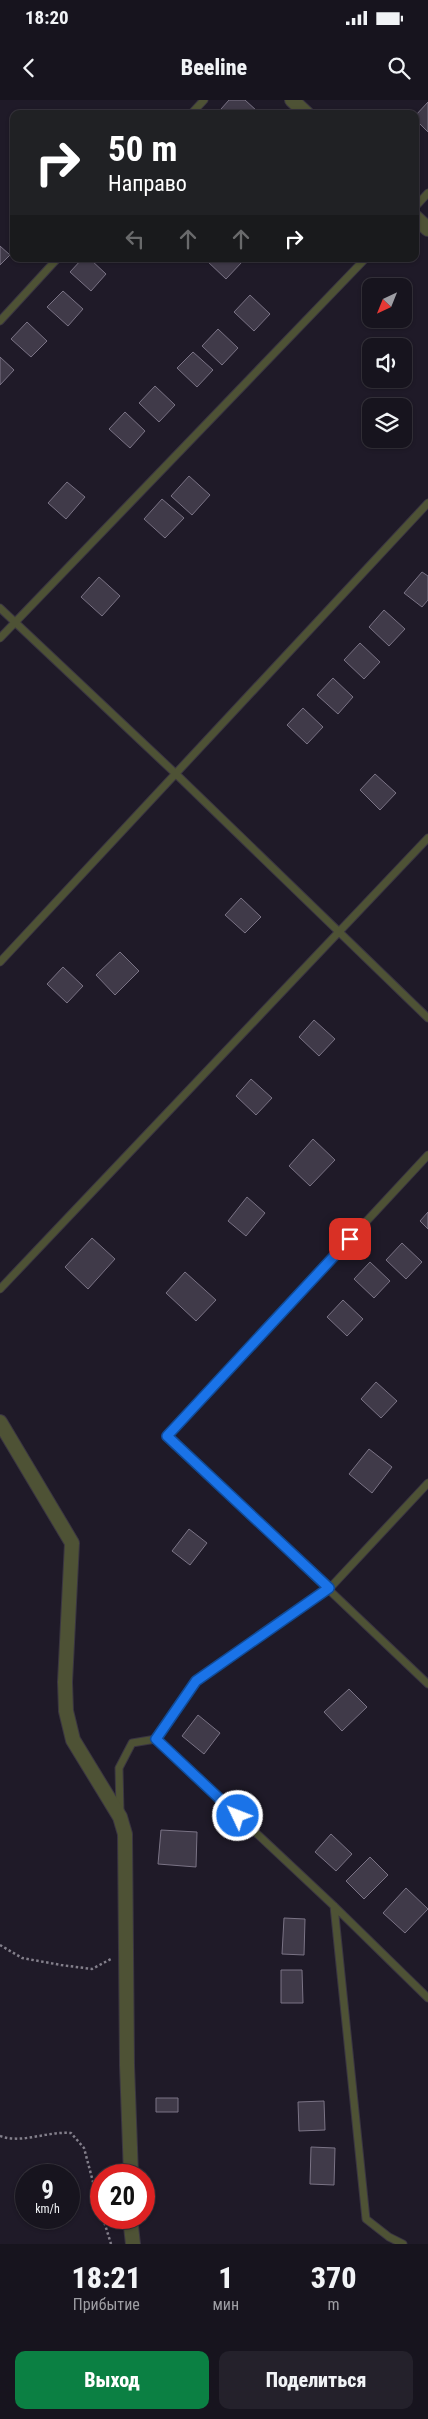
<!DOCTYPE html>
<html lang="ru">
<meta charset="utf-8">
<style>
body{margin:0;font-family:"Roboto Condensed",sans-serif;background:#24212b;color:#f1f3f6;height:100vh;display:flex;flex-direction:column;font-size:19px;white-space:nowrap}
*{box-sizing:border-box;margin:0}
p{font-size:16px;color:#9e9ea4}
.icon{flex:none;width:28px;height:28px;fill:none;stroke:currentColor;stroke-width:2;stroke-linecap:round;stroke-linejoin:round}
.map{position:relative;height:2144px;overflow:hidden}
.drawer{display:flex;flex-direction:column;background:#17141e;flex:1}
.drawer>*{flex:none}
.top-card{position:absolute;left:10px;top:10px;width:409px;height:152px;border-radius:10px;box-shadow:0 1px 4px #0004,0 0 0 1px #36333c;background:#202124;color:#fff;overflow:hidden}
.needle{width:32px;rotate:223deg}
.fabs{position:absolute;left:362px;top:178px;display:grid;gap:10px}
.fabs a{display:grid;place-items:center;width:50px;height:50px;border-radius:10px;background:#17141e;box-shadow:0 1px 4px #0004,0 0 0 1px #36333c;font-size:25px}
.speed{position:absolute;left:15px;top:2064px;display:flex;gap:10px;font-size:25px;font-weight:700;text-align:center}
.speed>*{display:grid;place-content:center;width:65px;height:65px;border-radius:50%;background:#17141e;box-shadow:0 1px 4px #0004,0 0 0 1px #36333c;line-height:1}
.speed small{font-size:12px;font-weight:400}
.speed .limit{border:8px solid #d22;background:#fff;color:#111}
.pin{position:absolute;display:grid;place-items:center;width:42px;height:42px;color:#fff;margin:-21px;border-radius:10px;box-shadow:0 2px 8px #0006}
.me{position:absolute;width:55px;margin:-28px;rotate:313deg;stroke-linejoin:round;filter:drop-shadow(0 0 4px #0008)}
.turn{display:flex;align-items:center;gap:18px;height:105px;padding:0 15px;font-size:22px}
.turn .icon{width:65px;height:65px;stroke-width:2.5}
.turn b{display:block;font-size:35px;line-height:42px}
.lanes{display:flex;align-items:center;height:48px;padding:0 15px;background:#0003;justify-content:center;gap:25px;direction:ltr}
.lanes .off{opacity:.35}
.eta{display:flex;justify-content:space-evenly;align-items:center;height:85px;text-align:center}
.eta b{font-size:30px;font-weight:800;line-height:35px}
.button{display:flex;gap:10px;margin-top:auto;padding:10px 15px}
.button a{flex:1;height:58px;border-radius:10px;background:#0b8043;color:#fff;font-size:20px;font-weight:800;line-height:58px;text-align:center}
.button a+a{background:#24212b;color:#f1f3f6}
.status{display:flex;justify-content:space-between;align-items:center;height:35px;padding:0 25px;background:#17141e;direction:ltr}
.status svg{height:14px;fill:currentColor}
header{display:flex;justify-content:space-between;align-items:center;height:65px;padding:0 15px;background:#17141e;font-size:22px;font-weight:800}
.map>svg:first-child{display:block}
.building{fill:#403a49;stroke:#7a7385}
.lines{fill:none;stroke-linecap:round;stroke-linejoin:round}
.service-casing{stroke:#3a3542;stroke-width:9}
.minor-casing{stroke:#3a3542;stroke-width:16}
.path{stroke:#837f8b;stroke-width:2.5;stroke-dasharray:2.5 2.5;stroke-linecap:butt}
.service{stroke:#4e5235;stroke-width:7}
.minor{stroke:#4e5235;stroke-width:14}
.route-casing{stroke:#114b97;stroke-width:12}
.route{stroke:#1a73e8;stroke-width:9}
</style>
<div class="status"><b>18:20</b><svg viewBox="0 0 49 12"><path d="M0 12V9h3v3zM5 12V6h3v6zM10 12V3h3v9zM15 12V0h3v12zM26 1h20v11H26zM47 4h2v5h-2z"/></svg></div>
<header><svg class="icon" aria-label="back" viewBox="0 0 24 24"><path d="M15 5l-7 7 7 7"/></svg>Beeline<svg class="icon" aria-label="search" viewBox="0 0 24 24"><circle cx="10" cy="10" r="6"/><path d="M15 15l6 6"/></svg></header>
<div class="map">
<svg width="428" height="2144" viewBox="0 0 428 2144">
<rect width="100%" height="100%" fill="#1f1a28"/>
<path class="building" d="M229,0H245L257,11L255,14H226L221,9Z
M428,2V32L415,19V16Z
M0,146L10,155L0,165Z
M82,159H90L106,174L91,191L70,172Z
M238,159L242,162L226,179L206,160Z
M63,191L83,209L68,226L47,207Z
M250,195L270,214L254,231L234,212Z
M27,222L47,241L31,257L11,239Z
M218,229L238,248L222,265L202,246Z
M193,252L213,270L197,287L177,268Z
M0,257L14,270L0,285Z
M155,286L175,305L159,322L139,303Z
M125,312L145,331L130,348L109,329Z
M189,376L210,395L192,415L171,396Z
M67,382L85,397L66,419L48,403Z
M162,399L184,418L165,438L144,419Z
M422,472L428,476V500L422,507L404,493Z
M99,477L120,496L102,516L81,497Z
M384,510L405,529L389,546L369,527Z
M360,543L380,562L364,579L344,560Z
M333,578L353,597L338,614L317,595Z
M303,608L323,627L307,644L287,625Z
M375,674L396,693L380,710L360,690Z
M241,798L261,817L245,833L225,815Z
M120,852L139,871L115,895L96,875Z
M63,867L83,886L67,903L47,884Z
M314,920L335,939L319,956L299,937Z
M251,979L272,998L256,1015L236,996Z
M313,1039L335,1060L310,1086L289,1066Z
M247,1097L265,1113L246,1136L228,1121Z
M428,1112V1129L420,1121Z
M92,1138L115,1159L88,1189L65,1167Z
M402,1143L422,1162L406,1179L386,1160Z
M370,1162L390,1181L374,1198L354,1179Z
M185,1172L216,1200L196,1221L166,1193Z
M343,1200L363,1219L347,1236L327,1217Z
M376,1282L397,1301L381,1318L361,1299Z
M369,1349L392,1367L372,1393L349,1374Z
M189,1429L207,1443L190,1465L172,1451Z
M349,1589L367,1607L342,1631L324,1612Z
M198,1615L220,1633L204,1654L182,1636Z
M161,1730L197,1732L196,1767L158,1764Z
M331,1734L352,1754L336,1771L315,1752Z
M370,1757L388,1775L364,1799L346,1781Z
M406,1788L428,1809L405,1833L383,1813Z
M284,1818L305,1819L304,1855L282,1854Z
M281,1870H302L303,1903H281Z
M156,1998H178V2012H156Z
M324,2001L325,2030L299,2031L298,2002Z
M311,2047L335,2048L334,2085L310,2084Z"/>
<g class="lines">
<defs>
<path id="service" d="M191,14L204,0
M415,107L428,93
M0,221L57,159
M0,508L176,674L428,918
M0,538L365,159
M0,862L428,403
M428,1055L167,1336L428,1584
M0,1189L428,738
M156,1639L196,1581L329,1489L428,1383
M120,1712L119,1668L132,1643L156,1639L334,1806L428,1898
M334,1806L366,2119L389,2137L403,2144"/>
<path id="minor" d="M292,0L307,14
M415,117L428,129
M0,1322L72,1443L65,1582L66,1611L73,1640L120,1717L125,1734L127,1965L131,2075
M130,2118L133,2144"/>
</defs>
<use href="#service" class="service-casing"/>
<use href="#minor" class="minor-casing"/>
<path class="path" d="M0,1845L22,1858L61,1865L92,1869L111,1859
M0,2036C22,2044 47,2031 71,2033L84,2048L101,2112
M103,2118L111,2144"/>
<use href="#service" class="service"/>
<use href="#minor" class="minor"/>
</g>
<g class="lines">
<defs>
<path id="route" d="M238,1716L156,1639L196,1581L329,1488L167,1336L350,1139"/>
</defs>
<use href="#route" class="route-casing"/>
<use href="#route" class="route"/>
</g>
</svg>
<div class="fabs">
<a><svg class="needle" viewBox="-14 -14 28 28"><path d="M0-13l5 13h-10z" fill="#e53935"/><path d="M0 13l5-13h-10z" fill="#9e9ea4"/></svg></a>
<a><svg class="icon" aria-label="sound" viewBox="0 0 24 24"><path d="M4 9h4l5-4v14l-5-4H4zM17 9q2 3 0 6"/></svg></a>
<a><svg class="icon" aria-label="layers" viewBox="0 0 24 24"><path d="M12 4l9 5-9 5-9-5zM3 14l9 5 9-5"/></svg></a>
</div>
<div class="speed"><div>9<small>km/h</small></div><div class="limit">20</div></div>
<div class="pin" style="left:350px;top:1139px;background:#d93025"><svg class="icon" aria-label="arrive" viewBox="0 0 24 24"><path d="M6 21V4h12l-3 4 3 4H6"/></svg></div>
<svg class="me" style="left:238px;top:1716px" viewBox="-20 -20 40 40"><circle r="17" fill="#1a73e8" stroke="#fff" stroke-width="3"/><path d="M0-11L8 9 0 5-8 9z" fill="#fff"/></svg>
<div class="top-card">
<div class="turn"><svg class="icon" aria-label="right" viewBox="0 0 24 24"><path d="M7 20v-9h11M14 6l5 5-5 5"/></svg><div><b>50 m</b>Направо</div></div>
<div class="lanes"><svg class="icon off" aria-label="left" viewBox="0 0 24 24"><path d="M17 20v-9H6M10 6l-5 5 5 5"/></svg><svg class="icon off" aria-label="ahead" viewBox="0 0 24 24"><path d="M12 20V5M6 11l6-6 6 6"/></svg><svg class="icon off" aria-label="ahead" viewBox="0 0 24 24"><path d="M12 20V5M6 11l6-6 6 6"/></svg><svg class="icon" aria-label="right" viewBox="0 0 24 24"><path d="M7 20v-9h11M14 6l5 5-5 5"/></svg></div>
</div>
</div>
<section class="drawer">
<div class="eta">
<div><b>18:21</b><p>Прибытие</p></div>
<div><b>1</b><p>мин</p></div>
<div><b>370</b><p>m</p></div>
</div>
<div class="button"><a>Выход</a><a>Поделиться</a></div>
</section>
